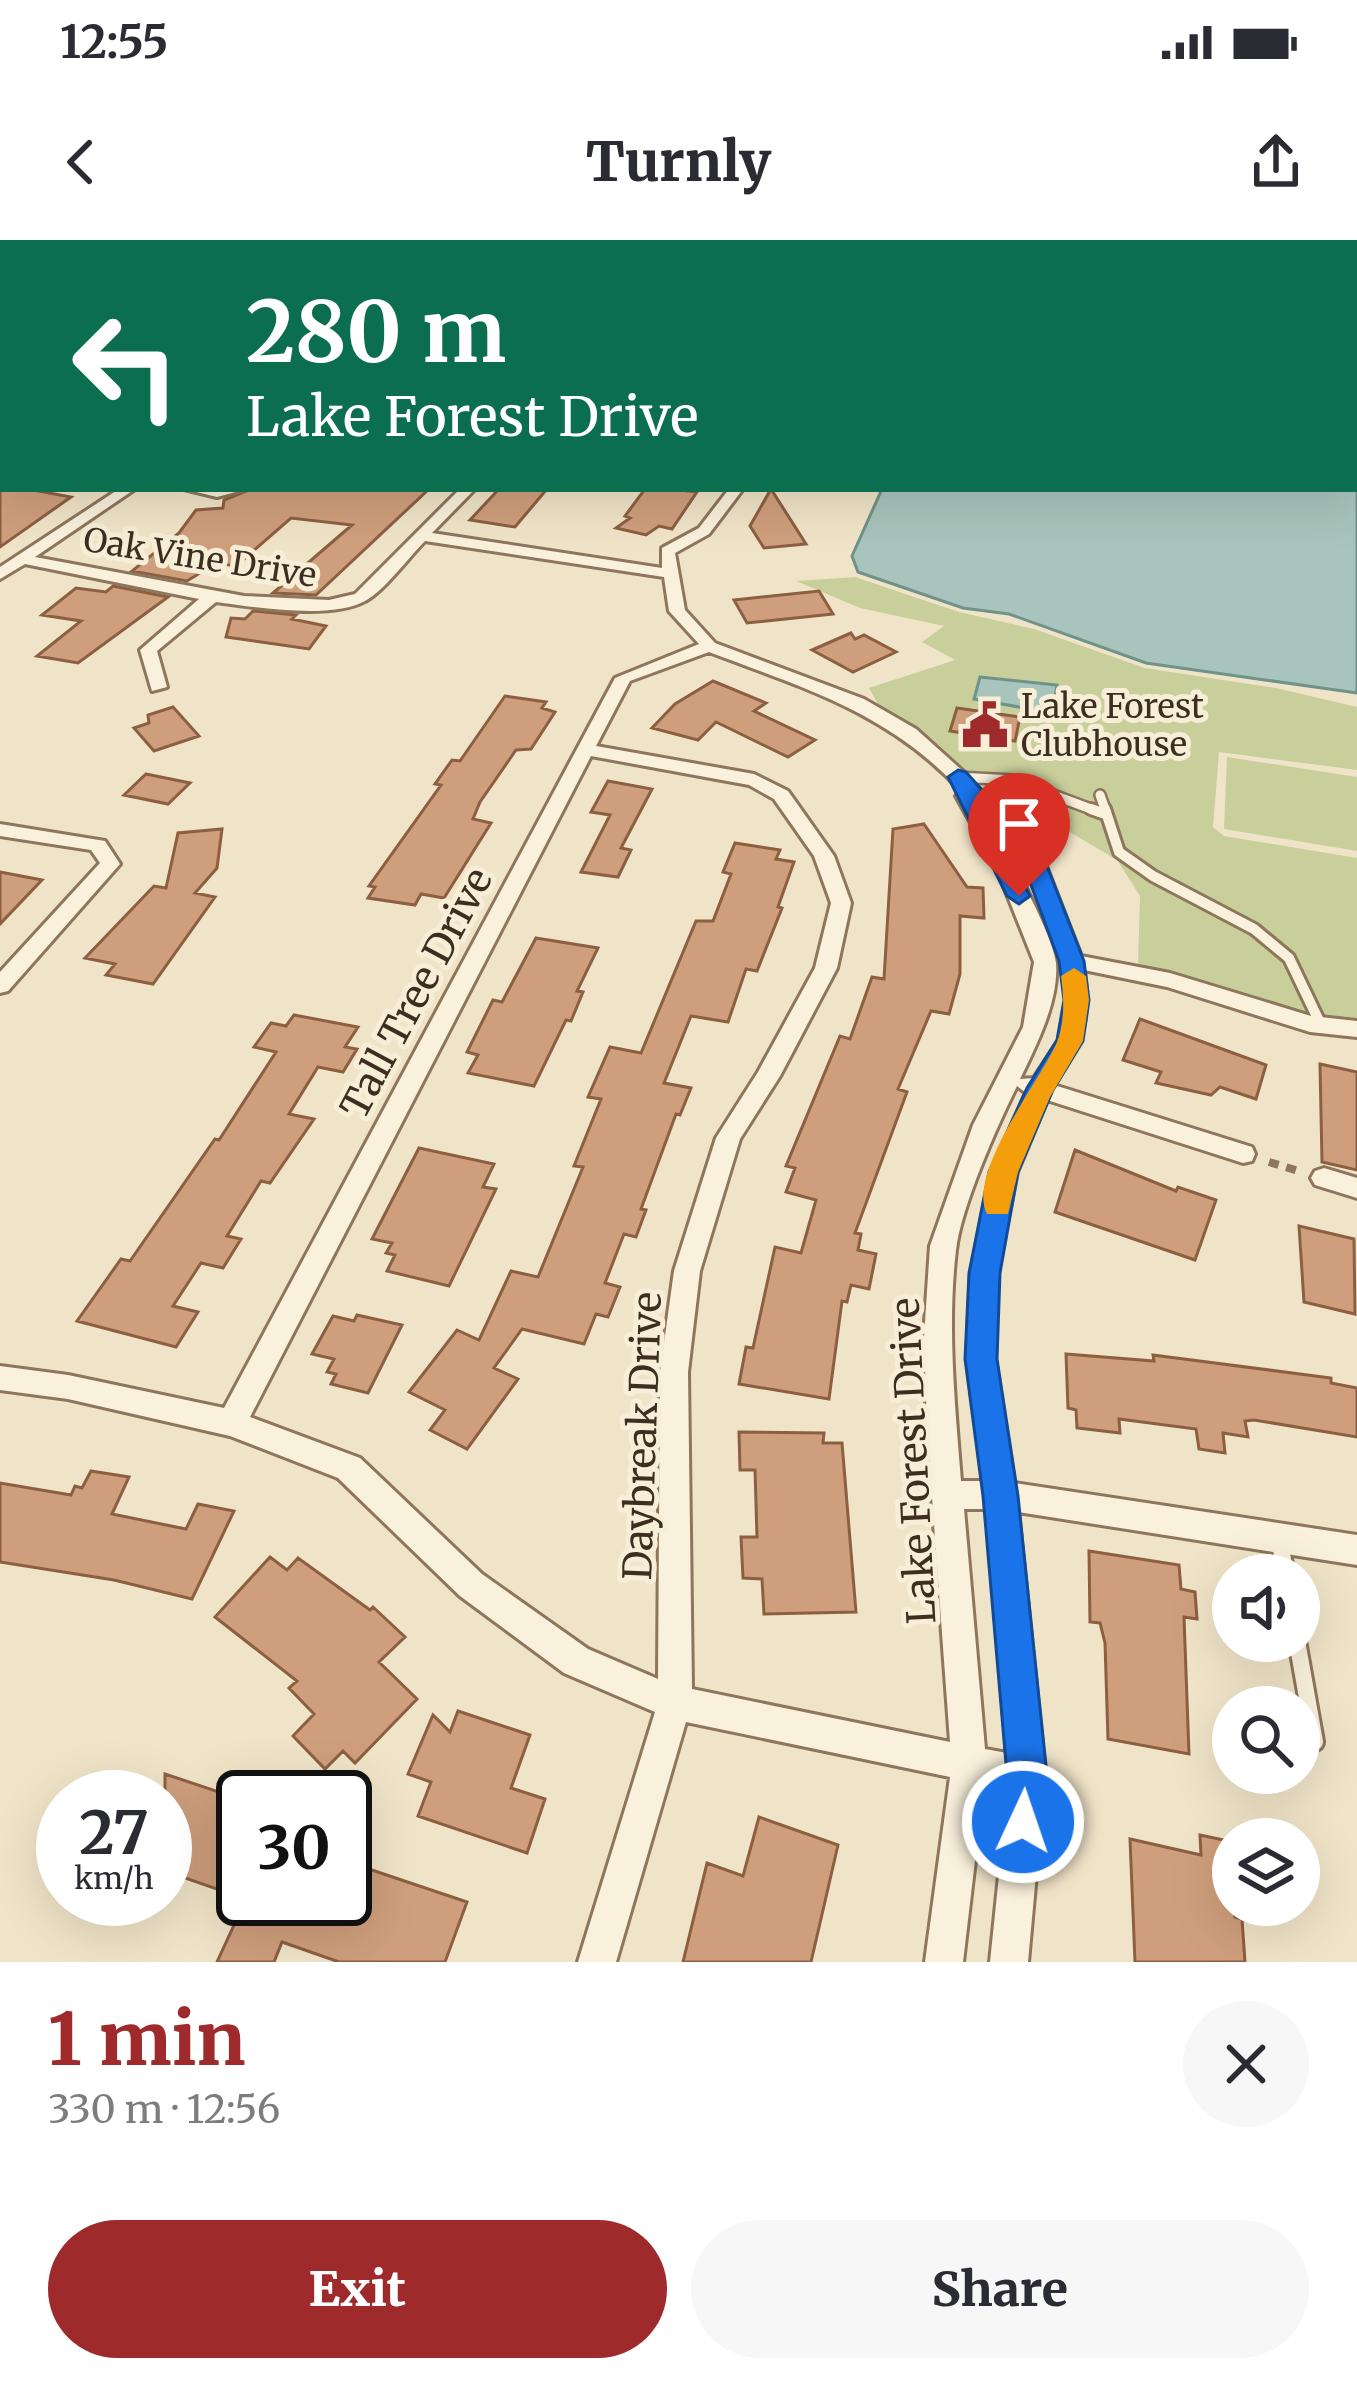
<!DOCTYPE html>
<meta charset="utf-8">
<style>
body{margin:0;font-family:Merriweather,serif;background:#f7f7f7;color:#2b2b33;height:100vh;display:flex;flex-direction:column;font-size:45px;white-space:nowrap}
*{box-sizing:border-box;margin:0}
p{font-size:39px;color:#7c7c81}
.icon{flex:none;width:66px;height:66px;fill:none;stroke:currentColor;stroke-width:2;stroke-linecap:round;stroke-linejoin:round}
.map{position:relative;height:1722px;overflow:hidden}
.panel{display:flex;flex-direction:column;background:#fff;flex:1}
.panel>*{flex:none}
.top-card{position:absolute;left:0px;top:0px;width:1359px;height:252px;box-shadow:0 12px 48px #0002;background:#0b6e4f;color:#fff;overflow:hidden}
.fabs{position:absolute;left:1212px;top:1314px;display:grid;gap:24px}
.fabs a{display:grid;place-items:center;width:108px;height:108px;border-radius:50%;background:#fff;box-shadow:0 12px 48px #0002;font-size:60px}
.speed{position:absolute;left:36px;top:1530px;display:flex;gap:24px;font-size:60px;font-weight:700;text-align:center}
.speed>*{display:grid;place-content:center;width:156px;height:156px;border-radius:50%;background:#fff;box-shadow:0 12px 48px #0002;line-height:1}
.speed small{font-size:30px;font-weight:400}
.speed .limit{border:6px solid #111;border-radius:18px;background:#fff;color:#111}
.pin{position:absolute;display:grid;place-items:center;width:102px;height:102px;color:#fff;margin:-123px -51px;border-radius:50% 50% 50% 0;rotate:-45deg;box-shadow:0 0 12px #0007}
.pin .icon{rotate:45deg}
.me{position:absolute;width:132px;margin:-66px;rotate:3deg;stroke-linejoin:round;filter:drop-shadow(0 0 9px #0008)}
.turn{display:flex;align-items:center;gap:42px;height:252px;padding:0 48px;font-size:54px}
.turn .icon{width:156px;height:156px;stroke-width:2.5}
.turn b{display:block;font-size:84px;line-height:102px}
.round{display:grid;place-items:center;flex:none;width:126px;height:126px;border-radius:63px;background:#f7f7f7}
.headline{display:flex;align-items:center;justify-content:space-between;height:204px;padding:0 48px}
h1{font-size:72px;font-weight:800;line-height:90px;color:#9e2a2b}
.button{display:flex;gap:24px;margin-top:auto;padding:24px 48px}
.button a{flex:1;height:138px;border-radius:72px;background:#9e2a2b;color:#fff;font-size:48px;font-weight:800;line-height:138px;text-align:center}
.button a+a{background:#f7f7f7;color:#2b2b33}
.status{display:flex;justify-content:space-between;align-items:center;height:84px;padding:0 60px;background:#fff;direction:ltr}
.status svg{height:33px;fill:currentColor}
header{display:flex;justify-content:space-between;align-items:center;height:156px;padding:0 48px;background:#fff;font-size:54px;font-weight:800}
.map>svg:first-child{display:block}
.green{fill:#c9cf9b}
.water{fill:#a9c4bc;stroke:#6f938a;stroke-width:3}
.building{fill:#cf9f7d;stroke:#8d5f41;stroke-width:3}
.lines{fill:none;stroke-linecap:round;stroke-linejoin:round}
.service-far2-casing{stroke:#8d765c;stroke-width:14}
.service-far1-casing{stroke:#8d765c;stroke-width:16}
.service-casing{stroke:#8d765c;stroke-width:22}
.minor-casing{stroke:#8d765c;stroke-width:6}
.path{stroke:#8d765c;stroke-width:8;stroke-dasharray:10 8;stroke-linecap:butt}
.service-far2{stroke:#faf1dc;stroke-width:9}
.service-far1{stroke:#faf1dc;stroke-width:10}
.service{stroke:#faf1dc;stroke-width:16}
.minor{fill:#faf1dc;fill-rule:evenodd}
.route{fill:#1a73e8;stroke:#114b97;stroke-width:3}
.slow{fill:#f59e0b}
.labels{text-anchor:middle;stroke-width:10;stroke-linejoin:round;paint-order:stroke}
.far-street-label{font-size:33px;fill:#3d2e20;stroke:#f7eed8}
.far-poi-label{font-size:33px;fill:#3d2e20;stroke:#f7eed8;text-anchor:start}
.street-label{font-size:39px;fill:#3d2e20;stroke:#f7eed8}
</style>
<div class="status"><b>12:55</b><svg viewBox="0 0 49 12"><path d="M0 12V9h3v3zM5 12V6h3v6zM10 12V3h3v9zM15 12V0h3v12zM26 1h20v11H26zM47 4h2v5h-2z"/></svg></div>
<header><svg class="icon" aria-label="back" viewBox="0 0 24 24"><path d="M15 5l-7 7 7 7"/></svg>Turnly<svg class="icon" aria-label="share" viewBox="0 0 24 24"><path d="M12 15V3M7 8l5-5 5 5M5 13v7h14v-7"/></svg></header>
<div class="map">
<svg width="1357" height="1722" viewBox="0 0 1357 1722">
<rect width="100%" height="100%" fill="#f0e4c8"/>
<path class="green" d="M855,337L959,372L1034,389L1145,428L1276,448L1357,467V530L1219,512L1213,587L1224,596L1357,618V778L1310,773L1138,724L1140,656L1117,620L970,533L920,489L879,466L869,448L955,420L922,402L944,386L860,368L796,341Z
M1227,517L1357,537V611L1224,589Z"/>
<path class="water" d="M1357,81V453L1146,423L1009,374L963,368L858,332L852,316L882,249H1356Z
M980,437L1057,445L1052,473L974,459Z"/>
<path class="building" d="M0,249H28L71,257L0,307Z
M251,249H429L316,355L273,353L352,285L291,278L236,326L216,323L187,341L132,331L179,293L196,270L223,268L224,260Z
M499,249H547L515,287L470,280Z
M645,249H672L697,252L672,289L659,286L646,295L616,288L630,278L625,276Z
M771,249L806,304L764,308L750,286Z
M113,346L168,357L78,423L37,416L81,381L42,375L76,348L106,352Z
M819,351L833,374L747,383L734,360Z
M253,371L296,375L292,379L326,386L309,409L226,397L231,378L245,379Z
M851,393L855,399L864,395L896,412L853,432L812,410Z
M713,441L766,463L754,471L815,500L788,517L716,482L698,500L652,488L675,464Z
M505,456L546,462L542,468L555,472L531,509L516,510L480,562L473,579L491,583L444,658L421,654L415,665L368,658L375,647L369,646L441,545L435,544L452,520L460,521Z
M173,467L199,496L154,511L134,488L149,483L148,475Z
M957,468L1020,477L1015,501L950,491Z
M146,534L190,543L168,564L124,555Z
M608,541L652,549L621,608L631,610L618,637L581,632L610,575L591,572Z
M924,584L967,647L983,648L984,678L960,676V734L949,774L931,771L898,849L907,852L855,993L861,994L858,1010L876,1014L869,1049L851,1045L847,1062L842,1061L829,1159L739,1144L746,1107L753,1108L775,1007L801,1013L816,960L786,952L795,928L786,926L840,796L850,799L872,737L884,739L893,589Z
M222,589L217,628L195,653L215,657L153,744L106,735L115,724L85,718L154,646L166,648L178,593Z
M735,603L780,610L776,619L794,622L778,667L782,668L757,731L746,729L728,782L691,776L664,843L691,848L680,875L676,874L641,969L646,970L636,997L624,994L605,1043L620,1047L608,1077L596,1074L584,1104L522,1089L494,1128L518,1139L467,1209L430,1190L445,1170L409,1152L457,1090L479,1100L511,1031L538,1037L583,927L574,926L601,859L588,857L610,807L641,813L696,681H713L731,634L723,632Z
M0,632L42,640L0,684Z
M536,698L598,708L577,751L583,752L571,781L566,780L534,846L468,833L478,815L467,812L493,760L502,762Z
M294,775L358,787L345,807L357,809L343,832L318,827L289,874L314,879L270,943L261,941L227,996L241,999L223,1028L201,1023L173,1066L198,1072L176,1107L77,1081L121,1019L130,1021L215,899L219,900L276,812L254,807L271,783L286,786Z
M1140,779L1266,825L1256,859L1220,847L1211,855L1156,843L1161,832L1123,820Z
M1320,824L1357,832V930L1322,922Z
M419,908L494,924L483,947L496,949L449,1046L387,1031L395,1015L386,1013L392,1003L372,999Z
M1075,910L1176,951L1178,947L1216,960L1195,1020L1055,972Z
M1299,986L1354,999L1355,1074L1304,1062Z
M357,1075L402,1085L368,1153L331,1144L336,1134L327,1132L334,1119L312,1114L333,1076L354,1081Z
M1066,1114L1154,1121L1153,1115L1331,1138V1143L1357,1148V1197L1254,1180L1245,1181L1248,1197L1223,1193L1225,1213L1199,1209L1196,1189L1119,1179L1120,1193L1077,1188L1076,1170L1068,1168Z
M739,1192L824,1193L823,1203H842L856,1372L764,1374L762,1339L743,1338L741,1297H757L755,1230H740Z
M91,1231L129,1237L112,1274L186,1289L198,1264L234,1271L192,1359L114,1340L0,1322V1243L71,1255L75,1246L82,1248Z
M1089,1311L1179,1325L1181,1349L1195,1352L1197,1379L1184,1377L1189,1514L1108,1499L1105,1403L1100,1383L1090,1382Z
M270,1317L287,1330L298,1318L370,1370L373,1367L405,1397L379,1422L417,1459L355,1523L343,1511L325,1529L293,1496L314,1474L289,1448L297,1441L215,1377Z
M458,1471L530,1495L511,1548L545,1559L527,1613L418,1576L431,1542L408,1534L433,1475L450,1492Z
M165,1534L243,1560V1621L228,1653L165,1631Z
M759,1577L838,1605L811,1722H683L707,1623L743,1636Z
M1200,1595L1233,1602V1629L1229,1628L1233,1665L1235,1677L1242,1679L1245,1722H1135L1130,1599L1201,1615Z
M345,1621L467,1662L445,1722H339L282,1702L274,1722H217L246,1659H345Z"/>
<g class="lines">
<defs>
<path id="service-far2" d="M958,537L1013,540L1099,572
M1100,555L1106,572"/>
<path id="service-far1" d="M1091,569L1105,574
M1105,569L1119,612L1153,636L1254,689L1289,718L1321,785"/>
<path id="service" d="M1279,1299L1286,1335
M1297,1401L1315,1502"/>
<path id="minor" d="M898,0L919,3H899Z
M988,0H998L987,3Z
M0,171H3V179H0Z
M119,249H135L35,317L244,356L329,360L355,354L460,249H475L432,293L662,328V308L699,288L729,249H743L709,294L675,313L685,370L715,403L864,459L916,489L965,533L1044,621L1081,716L1170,733L1311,776L1357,781V797L1310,792L1167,747L1084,730C1091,784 1082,801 1054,845L1252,907L1255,914L1252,921L1243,923L1047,860L1017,932L997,1033L995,1119L1014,1243L1357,1295V1325L1018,1272L1045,1535L1028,1722H990L1008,1549L984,1544L963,1722H925L950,1537L686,1482L616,1722H578L655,1472L564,1433L460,1356L338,1238L230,1196L68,1159L0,1150V1126L68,1135L224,1168L615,438L699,404L669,371L664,337L425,301C409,317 384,351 365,361C331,380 253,367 216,362L157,411L167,447L152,451L140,410L199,359L25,324L0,339V327ZM709,412C804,448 890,473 961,551L956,556L997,629L1034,722L1023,787L973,885L930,1006L924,1097L927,1189L950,1502L692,1449L688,1132L700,1031L740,899L780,836L837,728L851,663L834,616L788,551L754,534L596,506L630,441ZM591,516L749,545L774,559L814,616L831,663L815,728L758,832L716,898L674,1031L660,1132L658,1439L588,1409L482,1334L360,1218L250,1177ZM992,586L1025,623L1061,721L1066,760L1059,800L1034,838L1020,839C1036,806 1059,761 1056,723C1053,695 1008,613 992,586ZM1017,846L1026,853L991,932L971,1033L967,1119L984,1241H961C955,1165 947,1086 956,1010C961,967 997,886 1017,846ZM964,1269H987L1007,1513L985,1509Z
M184,249H247L217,257Z
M0,584L105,601L120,624L8,751L0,753V732L100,623L91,610L0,596Z
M1324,928L1357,938V958L1315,945L1311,938L1315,931Z"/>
</defs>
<use href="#service-far2" class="service-far2-casing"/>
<use href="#service-far1" class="service-far1-casing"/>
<use href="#service" class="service-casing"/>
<use href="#minor" class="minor-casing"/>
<path class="path" d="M1269,922L1302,932"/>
<use href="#service-far2" class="service-far2"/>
<use href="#service-far1" class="service-far1"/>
<use href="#service" class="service"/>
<use href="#minor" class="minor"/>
</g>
<path class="route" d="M958,530L966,532L1045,621L1084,721L1089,760L1083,801L1053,850L1018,932L1000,1033L997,1119L1018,1256L1047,1535L1044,1582L1038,1596L1023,1602L1008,1596L1002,1582L1007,1535L983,1256L965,1119L969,1033L989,932L1027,848L1057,800L1064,760L1059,721L1023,623L999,596L1030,656L1019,664L1007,656L948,537Z"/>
<path class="slow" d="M1074,728L1086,736L1089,760L1083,801L1050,857L1018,932L1008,974H987C966,933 1041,840 1057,802C1065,782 1064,757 1061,736Z"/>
<defs>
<symbol id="civic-bare" viewBox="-9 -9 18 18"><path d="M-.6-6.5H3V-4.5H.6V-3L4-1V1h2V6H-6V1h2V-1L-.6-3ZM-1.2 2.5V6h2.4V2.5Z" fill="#9e2a2b" stroke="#f7eed8" stroke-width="2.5" paint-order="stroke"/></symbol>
</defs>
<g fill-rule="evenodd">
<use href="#civic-bare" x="952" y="452" width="66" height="66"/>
</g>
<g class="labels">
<g class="far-street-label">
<text transform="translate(200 317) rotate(9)" y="12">Oak Vine Drive</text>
</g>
<g class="far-poi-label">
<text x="1021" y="478">Lake Forest<tspan x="1021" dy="38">Clubhouse</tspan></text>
</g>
<g class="street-label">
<text transform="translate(416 753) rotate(-62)" y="14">Tall Tree Drive</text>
<text transform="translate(642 1196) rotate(-88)" y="14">Daybreak Drive</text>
<text transform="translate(913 1221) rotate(-93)" y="14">Lake Forest Drive</text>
</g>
</g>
</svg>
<div class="fabs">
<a><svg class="icon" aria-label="sound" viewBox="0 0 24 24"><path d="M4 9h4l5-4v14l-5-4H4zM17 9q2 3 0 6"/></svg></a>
<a><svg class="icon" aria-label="search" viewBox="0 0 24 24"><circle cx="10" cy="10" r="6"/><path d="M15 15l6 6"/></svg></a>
<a><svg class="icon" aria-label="layers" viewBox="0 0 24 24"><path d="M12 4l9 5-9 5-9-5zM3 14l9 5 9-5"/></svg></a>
</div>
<div class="speed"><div>27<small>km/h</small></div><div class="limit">30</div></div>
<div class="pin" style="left:1019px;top:656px;background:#d93025"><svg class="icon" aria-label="arrive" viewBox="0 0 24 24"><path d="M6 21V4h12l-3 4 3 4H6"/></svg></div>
<svg class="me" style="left:1023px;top:1582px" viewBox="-20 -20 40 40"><circle r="17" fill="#1a73e8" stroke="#fff" stroke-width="3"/><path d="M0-11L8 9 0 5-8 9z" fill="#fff"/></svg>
<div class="top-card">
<div class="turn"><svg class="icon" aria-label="left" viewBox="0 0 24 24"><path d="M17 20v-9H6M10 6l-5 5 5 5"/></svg><div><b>280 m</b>Lake Forest Drive</div></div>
</div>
</div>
<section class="panel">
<div class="headline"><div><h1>1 min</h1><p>330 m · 12:56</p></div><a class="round"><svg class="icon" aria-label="close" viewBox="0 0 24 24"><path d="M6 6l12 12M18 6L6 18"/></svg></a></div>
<div class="button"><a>Exit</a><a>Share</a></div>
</section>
